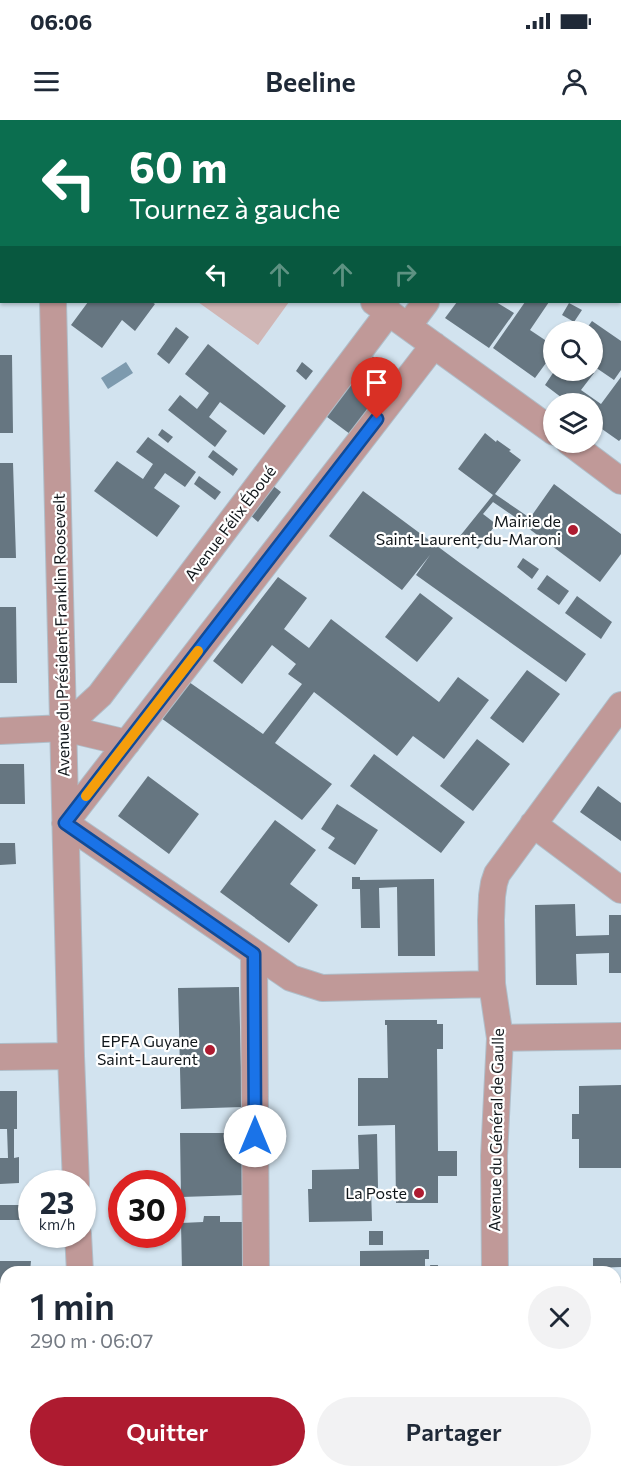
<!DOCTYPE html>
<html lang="fr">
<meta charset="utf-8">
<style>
body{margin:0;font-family:Commissioner,sans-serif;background:#f2f2f3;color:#1f2937;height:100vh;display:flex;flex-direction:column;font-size:22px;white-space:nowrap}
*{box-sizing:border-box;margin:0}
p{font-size:20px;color:#747a83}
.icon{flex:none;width:33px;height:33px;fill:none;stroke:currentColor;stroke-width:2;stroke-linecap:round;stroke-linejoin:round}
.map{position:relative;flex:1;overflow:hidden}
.drawer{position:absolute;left:0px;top:1146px;width:621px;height:212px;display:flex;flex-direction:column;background:#fff;border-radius:18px 18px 0 0;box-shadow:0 2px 4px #0004}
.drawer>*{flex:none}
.top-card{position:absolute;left:0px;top:0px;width:621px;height:183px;box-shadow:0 2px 4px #0004;background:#0b6e4f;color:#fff;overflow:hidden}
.tools{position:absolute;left:543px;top:201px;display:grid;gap:12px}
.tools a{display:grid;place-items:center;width:60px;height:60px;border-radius:50%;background:#fff;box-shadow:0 2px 4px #0004;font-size:30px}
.speed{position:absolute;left:18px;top:1050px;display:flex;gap:12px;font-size:30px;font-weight:700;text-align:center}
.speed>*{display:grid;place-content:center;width:78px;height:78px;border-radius:50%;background:#fff;box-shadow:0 2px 4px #0004;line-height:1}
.speed small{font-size:15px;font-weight:400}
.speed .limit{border:9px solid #d22;background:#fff;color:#111}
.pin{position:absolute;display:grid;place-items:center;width:51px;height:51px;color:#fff;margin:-62px -26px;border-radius:50% 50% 50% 0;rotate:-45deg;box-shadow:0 0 6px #0007}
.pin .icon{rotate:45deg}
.me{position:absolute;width:66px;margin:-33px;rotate:0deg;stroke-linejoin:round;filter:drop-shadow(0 0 4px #0008)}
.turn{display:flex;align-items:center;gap:21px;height:126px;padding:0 30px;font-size:27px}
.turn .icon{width:78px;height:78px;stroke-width:2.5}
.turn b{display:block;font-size:42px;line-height:51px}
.lanes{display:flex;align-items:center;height:57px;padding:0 30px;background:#0003;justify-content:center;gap:30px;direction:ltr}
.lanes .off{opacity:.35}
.round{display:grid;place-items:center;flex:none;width:63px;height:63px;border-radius:32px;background:#f2f2f3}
.overview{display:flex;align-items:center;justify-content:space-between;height:102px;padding:0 30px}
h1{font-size:36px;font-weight:600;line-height:45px}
.button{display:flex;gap:12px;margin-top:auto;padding:12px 30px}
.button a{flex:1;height:69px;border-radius:36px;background:#ae1b30;color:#fff;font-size:24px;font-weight:600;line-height:69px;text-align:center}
.button a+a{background:#f2f2f3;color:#1f2937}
.status{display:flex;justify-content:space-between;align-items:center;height:42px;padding:0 30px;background:#fff;direction:ltr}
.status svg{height:16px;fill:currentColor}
header{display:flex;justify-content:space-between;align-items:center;height:78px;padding:0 30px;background:#fff;font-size:27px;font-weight:600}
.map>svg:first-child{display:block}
.green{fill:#d0b6b5}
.water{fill:#7d9aae}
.building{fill:#667681}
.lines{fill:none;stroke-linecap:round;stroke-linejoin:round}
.minor-casing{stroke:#afbec9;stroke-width:28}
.minor{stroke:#c09998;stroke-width:26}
.route-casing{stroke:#114b97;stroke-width:15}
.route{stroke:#1a73e8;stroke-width:10}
.slow{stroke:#f59e0b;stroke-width:10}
.poi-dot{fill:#ae1b30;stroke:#fff;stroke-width:2}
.labels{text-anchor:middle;stroke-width:4.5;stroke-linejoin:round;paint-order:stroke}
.poi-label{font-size:16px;fill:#10161a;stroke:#fff;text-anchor:end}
.street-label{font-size:16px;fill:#10161a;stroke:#fff}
</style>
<div class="status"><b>06:06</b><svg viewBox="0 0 49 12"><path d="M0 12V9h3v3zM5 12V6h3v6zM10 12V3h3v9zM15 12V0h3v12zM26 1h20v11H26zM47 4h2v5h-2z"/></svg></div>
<header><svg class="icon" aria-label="menu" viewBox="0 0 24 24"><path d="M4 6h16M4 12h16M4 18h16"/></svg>Beeline<svg class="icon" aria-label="person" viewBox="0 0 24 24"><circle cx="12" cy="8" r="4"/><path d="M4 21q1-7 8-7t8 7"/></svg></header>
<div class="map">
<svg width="621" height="1357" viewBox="0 0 621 1357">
<rect width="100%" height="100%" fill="#d2e3ef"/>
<path class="green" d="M198,182H289L258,225Z"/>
<path class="water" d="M126,242L133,253L108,269L101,258Z"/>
<path class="building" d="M88,182H152L155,184L135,211L122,200L102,228L71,205Z
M457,182H496L514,193L489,228L445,198Z
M525,182H549L530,210L554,226V232L535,258L493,228Z
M569,183L582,190L574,202L562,195Z
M592,201L621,221V250L614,260L592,245V212H584Z
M176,207L189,217L169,244L157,234Z
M208,224L286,286L264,315L220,282L209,297L227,311L215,327L168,290L180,275L197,289L209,273L185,254Z
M368,233L399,255L354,317L323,294Z
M0,235H12L13,313H0Z
M302,242L313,251L306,260L296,251Z
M555,250H590L594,253L581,270L601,284L621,257V319L619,321L592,302V284H570L545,265Z
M162,309L173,317L168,323L158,315Z
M485,313L496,322L497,320L511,330L509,331L521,340L495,374L530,398L554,364L621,414V434L600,462L524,405L525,404L493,382L483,394L496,404L478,429L460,416L493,375L458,349Z
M148,317L196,352L185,367L165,353L154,368L180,386L157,417L94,371L117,341L143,359L153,344L136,332Z
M213,330L238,349L233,356L208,337Z
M0,343H13L16,438H0Z
M199,356L221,372L215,380L194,364Z
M272,365L281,372L258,402L249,394Z
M363,371L460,443L586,534L566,562L416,455L430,435L402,470L329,416Z
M523,438L539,449L532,459L517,447Z
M547,455L569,471L559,485L537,469Z
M278,457L307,478L284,509L309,528L331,499L439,582L458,557L489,580L444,639L413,616L397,636L314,572L275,623L332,664L302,700L161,598L189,562L263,614L302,564L288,554L296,544L272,525L242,564L213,541Z
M420,473L453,498L417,542L385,517Z
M577,476L612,502L601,519L565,493Z
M0,487H16L17,563H0Z
M527,550L560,574L523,623L490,598Z
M477,619L510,644L473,691L440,666Z
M374,634L465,702L441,733L350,666Z
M0,644H24L25,684H0Z
M148,656L199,694L169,734L118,696Z
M598,666L621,683V721L580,692Z
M337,684L378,710L355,745L328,728L335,718L321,709Z
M275,700L316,730L290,764L318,785L289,823L220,772Z
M0,723H15L16,744L0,745Z
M352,757H360V760L434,759L435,836H398L397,767L379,768L380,808H361L360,769H352Z
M575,784L576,816L609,815V795H621V853H609V833L576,834L577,865H536L535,785Z
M239,867L242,987L181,989L178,868Z
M385,900H437V904H443V929H437L438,1031H457V1056H438V1083H396L395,1005L358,1006V958H388L387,905H385Z
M621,965V1048H579V1019H572V994H579V966Z
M0,971H17V1009H14V1038L19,1037V1063L0,1064V1038H8L7,1009H0Z
M180,1013H242L243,1075L181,1077Z
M377,1014L378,1068H371L372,1101L309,1102L308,1069H312V1050L359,1049L358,1015Z
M0,1085H24L25,1100H0Z
M204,1096H220V1102H243V1152H182L181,1103L203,1102Z
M369,1111H383V1125H369Z
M429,1130V1139H425V1149H431L430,1145H438V1152H360V1131Z
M593,1138H621V1147L593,1148Z
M0,1141H31L30,1152H6V1206H0Z
M621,1161V1200H615V1162Z
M540,1352H560V1357H540Z"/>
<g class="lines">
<defs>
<path id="minor" d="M45,0V2
M124,0L126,2
M509,0L511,2
M94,2L95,0
M564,2L565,0
M0,8L2,5
M620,81L621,82
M53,182L71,936L76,1064
M374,182L554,312
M408,206L426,182
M434,225L65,703L291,858L322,868L492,864
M569,322L621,361
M64,608L100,575L389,192
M0,611L64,608L127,623
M533,704L621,770
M254,834L256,1152
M500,918L621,916
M0,937L71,936
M78,1114L80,1152
M495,1152L494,1036L500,918L492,864L491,800L492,776L494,763L497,754L621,585
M615,1244H621
M0,1250H6
M87,1352V1357
M296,1357L297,1352"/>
</defs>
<use href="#minor" class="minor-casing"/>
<use href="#minor" class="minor"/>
</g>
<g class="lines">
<defs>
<path id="route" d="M255,1016L254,834L65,703L377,299"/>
</defs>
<use href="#route" class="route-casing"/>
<use href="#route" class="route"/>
<path class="slow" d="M86,676L198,531"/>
</g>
<g class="poi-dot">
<circle cx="573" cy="410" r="6"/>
<circle cx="210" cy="930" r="6"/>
<circle cx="419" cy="1073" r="6"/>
</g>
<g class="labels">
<g class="poi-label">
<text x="561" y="407">Mairie de<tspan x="561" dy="18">Saint-Laurent-du-Maroni</tspan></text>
<text x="198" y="927">EPFA Guyane<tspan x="198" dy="18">Saint-Laurent</tspan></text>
<text x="407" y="1079">La Poste</text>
</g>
<g class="street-label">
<text transform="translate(230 403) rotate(-53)" y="6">Avenue Félix Éboué</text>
<text transform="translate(61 515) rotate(-91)" y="6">Avenue du Président Franklin Roosevelt</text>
<text transform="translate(496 1010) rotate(-89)" y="6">Avenue du Général de Gaulle</text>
</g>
</g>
</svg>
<div class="tools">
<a><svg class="icon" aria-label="search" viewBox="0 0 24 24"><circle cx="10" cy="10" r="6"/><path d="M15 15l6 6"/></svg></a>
<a><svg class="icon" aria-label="layers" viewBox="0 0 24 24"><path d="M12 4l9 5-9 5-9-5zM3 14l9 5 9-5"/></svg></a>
</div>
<div class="speed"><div>23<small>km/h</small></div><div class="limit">30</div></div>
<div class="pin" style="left:377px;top:299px;background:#d93025"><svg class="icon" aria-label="arrive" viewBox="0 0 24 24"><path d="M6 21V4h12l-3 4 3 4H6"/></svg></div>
<svg class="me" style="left:255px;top:1016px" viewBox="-20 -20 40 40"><circle r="19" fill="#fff"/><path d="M0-13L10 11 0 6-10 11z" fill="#1a73e8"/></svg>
<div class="top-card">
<div class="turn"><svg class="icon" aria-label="left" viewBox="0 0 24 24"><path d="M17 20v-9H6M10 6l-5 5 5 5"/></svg><div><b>60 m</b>Tournez à gauche</div></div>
<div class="lanes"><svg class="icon" aria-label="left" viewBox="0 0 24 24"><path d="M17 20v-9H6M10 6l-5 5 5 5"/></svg><svg class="icon off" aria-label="ahead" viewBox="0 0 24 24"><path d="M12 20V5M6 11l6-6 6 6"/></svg><svg class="icon off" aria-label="ahead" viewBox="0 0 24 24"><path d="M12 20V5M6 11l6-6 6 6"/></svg><svg class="icon off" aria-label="right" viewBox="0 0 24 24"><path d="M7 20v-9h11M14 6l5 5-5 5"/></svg></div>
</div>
<section class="drawer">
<div class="overview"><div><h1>1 min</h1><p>290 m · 06:07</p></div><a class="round"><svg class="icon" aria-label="close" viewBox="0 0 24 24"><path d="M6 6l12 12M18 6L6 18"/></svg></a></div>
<div class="button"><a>Quitter</a><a>Partager</a></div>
</section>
</div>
